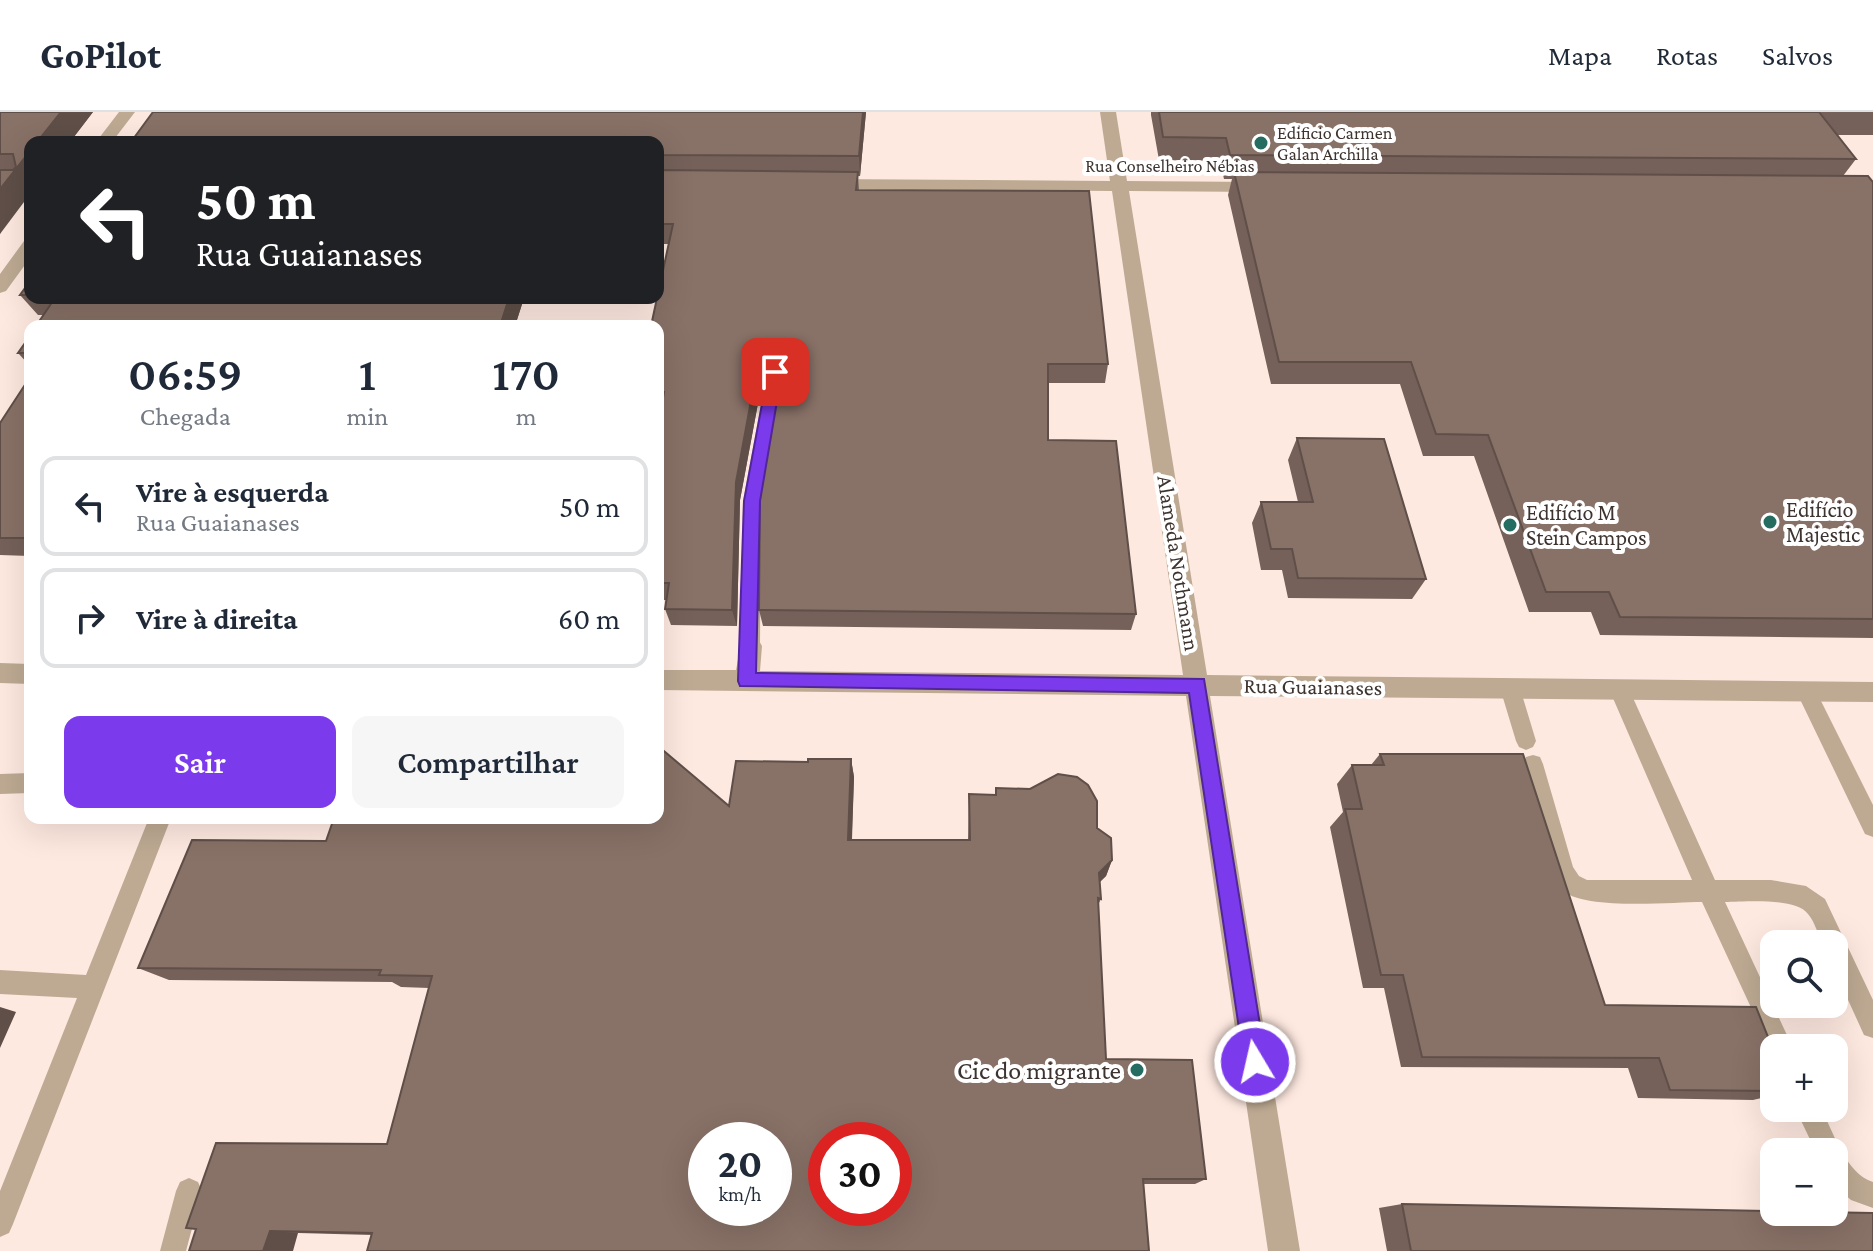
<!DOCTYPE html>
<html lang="pt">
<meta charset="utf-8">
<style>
body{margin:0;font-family:"Crimson Pro",serif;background:#f6f6f7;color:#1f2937;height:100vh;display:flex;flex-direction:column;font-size:30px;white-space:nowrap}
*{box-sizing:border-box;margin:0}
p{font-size:26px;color:#747a83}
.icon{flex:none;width:44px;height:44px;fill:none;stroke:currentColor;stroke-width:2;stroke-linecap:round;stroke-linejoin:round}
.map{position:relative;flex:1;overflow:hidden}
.panel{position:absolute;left:24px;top:208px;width:640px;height:504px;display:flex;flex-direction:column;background:#fff;border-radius:16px;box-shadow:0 8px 32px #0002}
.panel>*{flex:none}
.banner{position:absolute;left:24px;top:24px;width:640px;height:168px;border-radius:16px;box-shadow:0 8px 32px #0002;background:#202124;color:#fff;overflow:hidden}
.buttons{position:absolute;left:1760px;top:818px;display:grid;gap:16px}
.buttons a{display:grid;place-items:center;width:88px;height:88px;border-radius:16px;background:#fff;box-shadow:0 8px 32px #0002;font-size:40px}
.speed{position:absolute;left:688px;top:1010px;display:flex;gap:16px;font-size:40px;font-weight:700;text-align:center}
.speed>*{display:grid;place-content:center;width:104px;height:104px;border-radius:50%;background:#fff;box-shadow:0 8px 32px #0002;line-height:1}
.speed small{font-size:20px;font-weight:400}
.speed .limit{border:12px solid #d22;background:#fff;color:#111}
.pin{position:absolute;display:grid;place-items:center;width:68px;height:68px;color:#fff;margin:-34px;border-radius:16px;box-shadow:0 4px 12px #0006}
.me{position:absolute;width:88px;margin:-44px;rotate:351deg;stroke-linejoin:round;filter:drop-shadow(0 0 6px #0008)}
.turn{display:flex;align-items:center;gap:28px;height:168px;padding:0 40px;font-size:36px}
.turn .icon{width:104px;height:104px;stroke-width:2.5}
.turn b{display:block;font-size:56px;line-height:68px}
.eta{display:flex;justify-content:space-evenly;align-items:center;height:136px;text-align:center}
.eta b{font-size:48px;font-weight:600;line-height:56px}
.button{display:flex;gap:16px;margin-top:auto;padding:16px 40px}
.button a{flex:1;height:92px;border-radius:16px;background:#7c3aed;color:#fff;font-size:32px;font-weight:600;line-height:92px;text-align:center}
.button a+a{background:#f6f6f7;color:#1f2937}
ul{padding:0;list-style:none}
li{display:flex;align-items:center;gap:24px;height:100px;margin:0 16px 12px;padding:0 24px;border:4px solid #e0e1e3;border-radius:16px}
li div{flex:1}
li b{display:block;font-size:30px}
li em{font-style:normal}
header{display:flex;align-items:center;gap:48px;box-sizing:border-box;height:112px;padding:0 40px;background:#fff;border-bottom:2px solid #e0e1e3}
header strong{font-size:38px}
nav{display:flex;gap:44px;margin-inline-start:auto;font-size:28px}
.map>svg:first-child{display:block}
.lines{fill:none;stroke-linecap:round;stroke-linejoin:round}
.lane{fill:#beaa93;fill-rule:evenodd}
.street{fill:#beaa93;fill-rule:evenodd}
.wall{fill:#756159}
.shaded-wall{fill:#5f4f48}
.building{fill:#887167;stroke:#5f4f48;stroke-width:2;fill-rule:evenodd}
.route{fill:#7c3aed;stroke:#51269a;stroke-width:2}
.poi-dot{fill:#256c61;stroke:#fff;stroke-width:3}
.labels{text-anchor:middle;stroke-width:8;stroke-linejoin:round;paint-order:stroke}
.far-poi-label{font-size:18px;fill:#3d332f;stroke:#fff;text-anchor:start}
.far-street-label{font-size:18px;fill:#3d332f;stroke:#fff}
.poi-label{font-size:22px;fill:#3d332f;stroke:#fff;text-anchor:start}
.street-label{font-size:22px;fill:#3d332f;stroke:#fff}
.near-poi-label{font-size:26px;fill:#3d332f;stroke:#fff;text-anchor:end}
</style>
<header>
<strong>GoPilot</strong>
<nav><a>Mapa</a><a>Rotas</a><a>Salvos</a></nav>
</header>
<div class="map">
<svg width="1873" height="1139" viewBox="0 0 1873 1139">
<rect width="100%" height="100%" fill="#fee9e0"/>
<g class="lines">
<path class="lane" d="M775,254L783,260L761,389L760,534L757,540L750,542L743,540L740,534L743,389L767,260Z
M1510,567L1517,570L1520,576L1536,629L1533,635L1526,638L1519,635L1516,629L1500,576L1503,570Z
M1619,568L1626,571L1629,577L1715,768H1771L1806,774L1825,787L1873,888V926L1864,923L1834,857V832H1823C1818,823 1815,810 1808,802C1795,785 1745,790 1725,790L1793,936H1774V945L1702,790C1672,790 1581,799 1561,777C1544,757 1530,680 1523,652L1526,645L1533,643L1540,645L1543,652L1573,755L1579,764L1587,768H1692L1609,577L1612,571Z
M1806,570L1813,573L1873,693V725L1865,722L1796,579L1799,573Z
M30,661V681L0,682V662Z
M149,706H171L13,1112L9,1121L0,1125V1079L77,886L0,882V858L86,863Z
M1795,996H1821C1833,1019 1846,1062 1873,1070V1096L1851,1088L1836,1075L1834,1040H1816Z
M189,1066L198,1070L202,1079L186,1139H160L176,1079L180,1070Z"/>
<path class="street" d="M119,0H135L112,30H96Z
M1100,0H1116L1127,69L1260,70L1268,75L1260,80L1129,79L1207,563L1873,570V590L1210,584L1300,1139H1268L1186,584L658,578V558H736L742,527L750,524L758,527L762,534L760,559L1183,563L1112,79L828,77L820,72L828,67L1110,69Z
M30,127V146L6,179L0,181V162L24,129Z
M0,551L30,552V572L0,571Z"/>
</g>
<path class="wall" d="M0,0H93L70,30H30L0,122Z
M866,0L860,64H858L859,78L1108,252L1105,271H1048V328L1136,502L1131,518L763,514L759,498L780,256L775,251L764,259L740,388L737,514L671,513L665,497L666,488H658V313L661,299H658V214L669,132H658V30Z
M1151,0H1873V23H1837L1856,47L1843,64L1873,70V526L1600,523L1591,500H1529L1474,344H1423L1400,272H1271L1228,83L1232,67H1224L1220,49L1159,48L1151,3Z
M30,169V186H524L515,214H36L44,203H38L20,183Z
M30,224V254L18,241Z
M30,265V444L0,443V311Z
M1297,326L1426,467L1412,487L1288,486L1282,458H1261L1252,411L1261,390H1298L1288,348Z
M1380,642L1605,893L1774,940V983L1753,988L1638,986L1628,956L1401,955L1384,876H1363L1330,715L1343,700L1337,672L1352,653H1371Z
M851,647L854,665L852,728H968L969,682L995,683L996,676L1097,716L1112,748L1106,764L1100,770L1101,787L1098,793L1106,947L1206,1067L1195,1072H1144L371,1123L298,1121L189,1139L387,1032L429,876L401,875L392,870L169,868L138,856L326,729L729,694L808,650Z
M1402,1092L1873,1139H1387L1379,1096Z"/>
<path class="shaded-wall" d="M61,0H93L70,30H37Z
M863,0H866L860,64L859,44Z
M30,39V82L0,122V77Z
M509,186H524L515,214H500Z
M772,232L775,251L764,259L740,388L737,514L732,498L736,370L760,240Z
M851,647L854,665L851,745L848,728Z
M1112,748L1106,764L1093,776L1099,761Z
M0,895L16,900L0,936Z
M270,1119L298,1121L293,1139H263Z"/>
<path class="building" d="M0,0H61L37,30H30V39L0,77V58H13L16,55L13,42H0Z
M153,0H863L859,44L658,43V30H131Z
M1159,0H1819L1856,47L1230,43L1226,26L1163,25Z
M658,58L858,60L856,78L1089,79L1108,252H1048V328L1116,329L1136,502L759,498L760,371L783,241L772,232L760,240L736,370L732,498L665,497L669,471H658V313L664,280H658V214H651L673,112H658Z
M1234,60L1868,64L1873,70V507L1620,505L1609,480H1546L1488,323L1436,322L1411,250H1279Z
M30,169V183H20Z
M55,186H509L500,214H36Z
M30,224V241H18Z
M30,265V426H0V311Z
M1297,326L1384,327L1426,467L1298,466L1292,437H1271L1261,390H1313Z
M658,634L729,694L736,649L808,650V647H851L848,728H970L969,682L996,683V676L1030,677L1058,662L1077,665L1088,673L1097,689V716L1111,726L1112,748L1099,761L1101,787L1098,786L1106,947L1192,948L1206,1067H1143L1149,1139H367L372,1121L270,1119L263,1139H189L196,1117L186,1116L216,1031L387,1032L432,864L379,863L381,858L138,856L192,728L326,729L334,706H658ZM706,1028H774V1096H706ZM826,1028H894V1096H826Z
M1380,642H1523L1605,893L1756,895L1774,940V979L1670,978L1659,946L1422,945L1403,863H1381L1345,697H1362L1352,653H1384Z
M1402,1092L1873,1101V1139H1411Z"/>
<path class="route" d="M775,255L782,260L760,389L756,561L1204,567L1266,950L1263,958L1255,962L1247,958L1244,950L1189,581L740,574L738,569L744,389L768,260Z"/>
<g class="poi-dot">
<circle cx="1261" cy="31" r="8"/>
<circle cx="1770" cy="410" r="8"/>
<circle cx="1510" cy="413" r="8"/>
<circle cx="1137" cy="958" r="8"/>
</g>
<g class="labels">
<g class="far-poi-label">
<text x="1277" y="27">Edificio Carmen<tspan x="1277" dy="21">Galan Archilla</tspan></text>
</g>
<g class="far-street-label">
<text x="1170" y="60">Rua Conselheiro Nébias</text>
</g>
<g class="poi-label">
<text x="1786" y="405">Edifício<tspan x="1786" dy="25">Majestic</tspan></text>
<text x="1526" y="408">Edifício M<tspan x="1526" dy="25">Stein Campos</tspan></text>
</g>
<g class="street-label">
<text transform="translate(1179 451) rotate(81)" y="8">Alameda Nothmann</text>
<text transform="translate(1313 574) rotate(1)" y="8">Rua Guaianases</text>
</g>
<g class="near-poi-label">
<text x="1121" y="967">Cic do migrante</text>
</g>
</g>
</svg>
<div class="buttons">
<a><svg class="icon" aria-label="search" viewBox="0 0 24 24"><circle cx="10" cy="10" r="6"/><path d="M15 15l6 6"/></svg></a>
<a>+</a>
<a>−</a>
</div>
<div class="speed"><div>20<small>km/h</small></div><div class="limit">30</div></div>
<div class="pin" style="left:775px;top:260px;background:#d93025"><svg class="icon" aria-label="arrive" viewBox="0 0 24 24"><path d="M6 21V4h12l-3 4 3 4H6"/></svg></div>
<svg class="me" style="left:1255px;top:950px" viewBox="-20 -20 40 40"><circle r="17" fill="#7c3aed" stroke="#fff" stroke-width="3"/><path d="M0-11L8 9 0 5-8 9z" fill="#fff"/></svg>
<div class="banner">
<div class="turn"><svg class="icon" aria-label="left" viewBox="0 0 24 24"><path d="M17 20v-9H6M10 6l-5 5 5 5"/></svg><div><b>50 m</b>Rua Guaianases</div></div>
</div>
<section class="panel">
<div class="eta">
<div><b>06:59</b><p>Chegada</p></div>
<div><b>1</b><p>min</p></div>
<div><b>170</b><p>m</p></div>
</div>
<ul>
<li><svg class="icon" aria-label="left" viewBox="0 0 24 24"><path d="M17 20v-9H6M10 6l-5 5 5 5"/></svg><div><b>Vire à esquerda</b><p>Rua Guaianases</p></div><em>50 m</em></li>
<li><svg class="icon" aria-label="right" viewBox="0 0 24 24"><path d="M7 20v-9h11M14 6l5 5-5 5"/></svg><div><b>Vire à direita</b></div><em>60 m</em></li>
</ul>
<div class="button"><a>Sair</a><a>Compartilhar</a></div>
</section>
</div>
